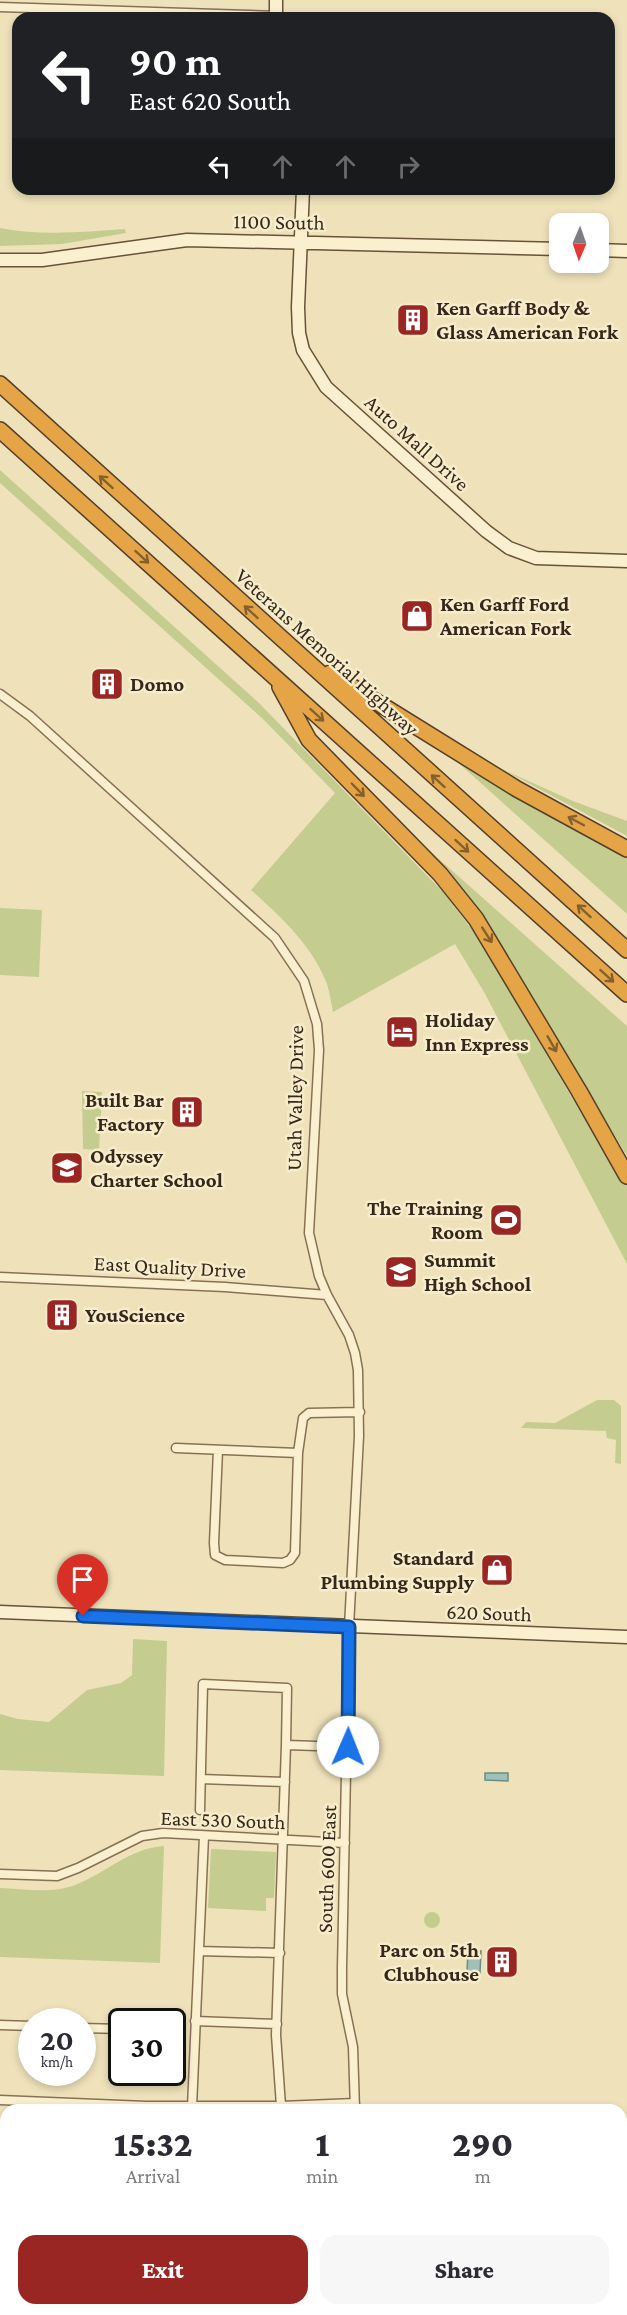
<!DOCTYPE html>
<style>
body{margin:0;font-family:"Crimson Pro",serif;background:#f7f7f7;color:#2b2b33;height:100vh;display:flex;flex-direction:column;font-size:22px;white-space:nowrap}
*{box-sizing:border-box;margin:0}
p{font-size:20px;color:#7c7c81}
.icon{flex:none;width:33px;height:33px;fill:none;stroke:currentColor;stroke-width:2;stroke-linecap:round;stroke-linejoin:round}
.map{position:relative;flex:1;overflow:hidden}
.side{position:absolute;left:0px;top:2104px;width:627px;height:212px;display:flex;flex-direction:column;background:#fff;border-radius:18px 18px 0 0;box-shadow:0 3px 9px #0003}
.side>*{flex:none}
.top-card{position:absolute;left:12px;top:12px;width:603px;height:183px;border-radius:18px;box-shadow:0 3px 9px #0003;background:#202124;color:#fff;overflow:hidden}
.needle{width:39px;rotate:182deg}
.buttons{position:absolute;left:549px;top:213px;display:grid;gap:12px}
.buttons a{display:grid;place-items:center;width:60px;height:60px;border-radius:12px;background:#fff;box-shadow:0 3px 9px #0003;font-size:30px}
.speed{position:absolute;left:18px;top:2008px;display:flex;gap:12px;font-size:30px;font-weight:700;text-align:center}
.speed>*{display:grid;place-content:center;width:78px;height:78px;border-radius:50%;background:#fff;box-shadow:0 3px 9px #0003;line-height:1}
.speed small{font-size:15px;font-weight:400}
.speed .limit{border:3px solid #111;border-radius:9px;background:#fff;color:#111}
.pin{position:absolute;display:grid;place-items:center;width:51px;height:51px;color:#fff;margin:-62px -26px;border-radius:50% 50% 50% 0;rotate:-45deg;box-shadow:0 0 6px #0007}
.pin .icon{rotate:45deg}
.me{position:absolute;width:66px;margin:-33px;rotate:1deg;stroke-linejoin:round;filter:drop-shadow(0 0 4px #0008)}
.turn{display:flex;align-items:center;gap:21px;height:126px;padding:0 18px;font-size:27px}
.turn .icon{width:78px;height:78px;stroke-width:2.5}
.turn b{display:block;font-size:42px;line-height:51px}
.lanes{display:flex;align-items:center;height:57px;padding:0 18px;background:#0003;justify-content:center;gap:30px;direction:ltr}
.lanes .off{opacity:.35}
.eta{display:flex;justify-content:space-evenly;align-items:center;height:102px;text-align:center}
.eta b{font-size:36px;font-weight:800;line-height:42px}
.action{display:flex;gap:12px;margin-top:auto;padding:12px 18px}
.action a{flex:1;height:69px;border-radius:18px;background:#992622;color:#fff;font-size:24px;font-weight:800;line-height:69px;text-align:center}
.action a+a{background:#f7f7f7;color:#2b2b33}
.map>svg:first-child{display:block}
.green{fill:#c4cd8f}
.water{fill:#a0c0b8;stroke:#678e85;stroke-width:1.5}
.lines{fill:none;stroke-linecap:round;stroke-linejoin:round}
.street-casing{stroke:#877155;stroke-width:11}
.secondary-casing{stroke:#695238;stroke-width:15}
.highway-casing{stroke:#543f2a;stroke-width:18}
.street{stroke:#faefce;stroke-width:8}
.secondary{stroke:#faefce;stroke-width:12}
.highway{stroke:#e5a546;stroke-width:15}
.oneway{stroke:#84602e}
.route-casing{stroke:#114b97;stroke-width:15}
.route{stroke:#1a73e8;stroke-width:10}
.labels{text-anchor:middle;stroke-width:5;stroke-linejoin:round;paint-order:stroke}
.street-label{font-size:21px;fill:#35281a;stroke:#f7eccb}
.poi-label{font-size:21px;font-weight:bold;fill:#35281a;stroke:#f7eccb;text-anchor:start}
</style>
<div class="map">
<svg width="627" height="2315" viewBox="0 0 627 2315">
<rect width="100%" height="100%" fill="#efe2bb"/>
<path class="green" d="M0,228C41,236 84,232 125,229L126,233L62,244L0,246Z
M0,470L258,702L443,892L474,932L597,1140L627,1184V1264L484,992L455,944L333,1012C331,1003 330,993 327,984C313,946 280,916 251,890L335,793L264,720L0,483Z
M454,759L516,797L627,855V914Z
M504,770L573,801L627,821V836Z
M404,828L627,1026V1156L478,909L452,878Z
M0,908L42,910L39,977L0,975Z
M82,1091L102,1092L99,1150L83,1149Z
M597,1400H614L621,1406V1464L615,1463L616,1440L607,1438L606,1431L521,1428L526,1422L555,1423Z
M133,1639L167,1641L164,1776L0,1770V1714L18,1719L49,1722L87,1690L121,1683L132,1675Z
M164,1846L160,1963L0,1957V1888C24,1889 51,1894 75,1885C106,1873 130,1848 164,1846Z
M211,1849L276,1852L274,1898H266V1911L208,1908Z
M424 1920a8 8 0 1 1 16 0a8 8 0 1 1-16 0Z"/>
<path class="water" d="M485,1773H508V1781L485,1780Z
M468,1950L481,1951L480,1973L467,1972Z"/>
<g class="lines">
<defs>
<path id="street" d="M0,7L276,16
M0,694L30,716L275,938L304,981L317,1024L319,1050L309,1233L319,1276L327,1295L349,1335L355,1353L358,1370L359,1436L349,1627L342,1968V1994L353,2047L355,2110
M0,1277L225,1287L327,1295
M176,1448L298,1453
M218,1450L214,1543L215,1555L225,1560L283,1563L290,1560L295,1553L298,1453L303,1418L309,1413L360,1412
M286,1745L276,2035L281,2106L355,2103
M201,1779L285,1782
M200,1810L203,1684L287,1688L286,1745L348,1747
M0,1874L57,1876L78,1868L142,1836L163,1833L345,1843
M199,1951L280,1953
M195,2021L277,2024
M0,2025L32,2026
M82,2028L122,2029
M0,2100L146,2106H281
M192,2107L204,1836
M0,2249H6
M267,2310L289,2315
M138,2315L139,2310
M208,2315V2310
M295,2315V2310
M348,2315V2310"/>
<path id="secondary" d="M276,0V18
M303,189L298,307L299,333L303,350L326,387L486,531L509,548L536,558L627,561
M598,250L627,251
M0,260H42L187,240L560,249
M0,1612L627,1637"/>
<path id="highway" d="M0,384L627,950
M0,430L627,994
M330,673L517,789L627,849
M280,687L309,740L440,874L476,919L579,1091L627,1176"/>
</defs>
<use href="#street" class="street-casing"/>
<use href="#secondary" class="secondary-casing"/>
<use href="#highway" class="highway-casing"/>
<use href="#street" class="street"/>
<use href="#secondary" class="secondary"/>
<use href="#highway" class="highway"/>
</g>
<defs><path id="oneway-shaft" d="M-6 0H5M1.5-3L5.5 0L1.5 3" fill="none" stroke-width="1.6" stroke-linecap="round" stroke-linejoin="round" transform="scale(1.5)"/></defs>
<g class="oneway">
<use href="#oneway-shaft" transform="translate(106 482) rotate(-138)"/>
<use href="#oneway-shaft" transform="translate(142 557) rotate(42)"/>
<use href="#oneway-shaft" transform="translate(251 612) rotate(-138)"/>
<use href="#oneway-shaft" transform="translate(317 715) rotate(42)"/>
<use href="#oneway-shaft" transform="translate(438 781) rotate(-138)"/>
<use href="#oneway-shaft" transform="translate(358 790) rotate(46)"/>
<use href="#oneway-shaft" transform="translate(576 821) rotate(-152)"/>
<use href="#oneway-shaft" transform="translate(462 846) rotate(42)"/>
<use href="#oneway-shaft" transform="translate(584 911) rotate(-138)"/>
<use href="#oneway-shaft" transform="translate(487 935) rotate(57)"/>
<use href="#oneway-shaft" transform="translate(607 976) rotate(42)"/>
<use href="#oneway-shaft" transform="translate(552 1044) rotate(60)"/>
</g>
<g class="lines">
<defs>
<path id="route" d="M83,1616L349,1627L348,1747"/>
</defs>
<use href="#route" class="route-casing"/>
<use href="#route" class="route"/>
</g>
<defs>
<symbol id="building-square" viewBox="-11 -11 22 22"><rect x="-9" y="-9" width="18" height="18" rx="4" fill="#992622" stroke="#f7eccb"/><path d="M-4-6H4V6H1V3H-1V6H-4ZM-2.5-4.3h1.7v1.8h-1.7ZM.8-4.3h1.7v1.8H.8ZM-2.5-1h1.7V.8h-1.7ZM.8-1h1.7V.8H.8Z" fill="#fff"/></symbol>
<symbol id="shop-square" viewBox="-11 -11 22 22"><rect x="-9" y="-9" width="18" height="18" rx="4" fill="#992622" stroke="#f7eccb"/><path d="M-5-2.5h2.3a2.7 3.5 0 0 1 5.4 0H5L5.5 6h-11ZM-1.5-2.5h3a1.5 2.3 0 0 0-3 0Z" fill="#fff"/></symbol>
<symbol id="hotel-square" viewBox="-11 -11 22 22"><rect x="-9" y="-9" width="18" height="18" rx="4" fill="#992622" stroke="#f7eccb"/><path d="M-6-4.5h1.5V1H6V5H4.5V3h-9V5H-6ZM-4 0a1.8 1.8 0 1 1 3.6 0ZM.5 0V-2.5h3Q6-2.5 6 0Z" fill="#fff"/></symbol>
<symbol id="school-square" viewBox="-11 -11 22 22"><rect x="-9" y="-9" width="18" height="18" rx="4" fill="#992622" stroke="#f7eccb"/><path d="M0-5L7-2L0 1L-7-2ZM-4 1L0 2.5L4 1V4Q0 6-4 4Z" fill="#fff"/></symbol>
<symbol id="stadium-square" viewBox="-11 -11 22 22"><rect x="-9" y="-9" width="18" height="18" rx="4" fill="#992622" stroke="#f7eccb"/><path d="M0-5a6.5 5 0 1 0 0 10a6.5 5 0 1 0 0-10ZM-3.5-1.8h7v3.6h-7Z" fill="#fff"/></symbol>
</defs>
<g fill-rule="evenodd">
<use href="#building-square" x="394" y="301" width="38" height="38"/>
<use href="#shop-square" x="398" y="597" width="38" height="38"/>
<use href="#building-square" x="88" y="665" width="38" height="38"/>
<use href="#hotel-square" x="383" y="1013" width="38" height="38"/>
<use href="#building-square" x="168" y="1093" width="38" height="38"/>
<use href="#school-square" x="48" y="1149" width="38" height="38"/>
<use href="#stadium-square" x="487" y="1201" width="38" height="38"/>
<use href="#school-square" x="382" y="1253" width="38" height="38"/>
<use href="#building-square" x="43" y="1296" width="38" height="38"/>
<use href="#shop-square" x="478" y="1551" width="38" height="38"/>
<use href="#building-square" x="483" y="1943" width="38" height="38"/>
</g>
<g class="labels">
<g class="street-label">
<text transform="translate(279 222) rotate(1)" y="7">1100 South</text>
<text transform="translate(417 443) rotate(42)" y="7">Auto Mall Drive</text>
<text transform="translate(327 652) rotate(42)" y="7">Veterans Memorial Highway</text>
<text transform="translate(295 1098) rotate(-89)" y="7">Utah Valley Drive</text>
<text transform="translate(170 1267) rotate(3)" y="7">East Quality Drive</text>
<text transform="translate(489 1613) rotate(2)" y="7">620 South</text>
<text transform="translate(223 1820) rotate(2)" y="7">East 530 South</text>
<text transform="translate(327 1869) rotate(-88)" y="7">South 600 East</text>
</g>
<g class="poi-label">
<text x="436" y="315">Ken Garff Body &amp;<tspan x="436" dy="24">Glass American Fork</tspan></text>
<text x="440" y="611">Ken Garff Ford<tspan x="440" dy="24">American Fork</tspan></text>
<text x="130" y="691">Domo</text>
<text x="425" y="1027">Holiday<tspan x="425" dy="24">Inn Express</tspan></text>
<text x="164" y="1107" text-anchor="end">Built Bar<tspan x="164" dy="24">Factory</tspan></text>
<text x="90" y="1163">Odyssey<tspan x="90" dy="24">Charter School</tspan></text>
<text x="483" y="1215" text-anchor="end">The Training<tspan x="483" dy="24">Room</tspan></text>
<text x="424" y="1267">Summit<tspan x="424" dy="24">High School</tspan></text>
<text x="85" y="1322">YouScience</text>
<text x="474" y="1565" text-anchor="end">Standard<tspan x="474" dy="24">Plumbing Supply</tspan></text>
<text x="479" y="1957" text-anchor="end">Parc on 5th<tspan x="479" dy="24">Clubhouse</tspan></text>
</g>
</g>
</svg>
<div class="buttons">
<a><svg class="needle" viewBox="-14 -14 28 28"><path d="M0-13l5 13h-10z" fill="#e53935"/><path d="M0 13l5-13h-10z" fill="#7c7c81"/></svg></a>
</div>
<div class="speed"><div>20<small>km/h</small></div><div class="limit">30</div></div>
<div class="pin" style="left:83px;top:1616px;background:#d93025"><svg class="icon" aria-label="arrive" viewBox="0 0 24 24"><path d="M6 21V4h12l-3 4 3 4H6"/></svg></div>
<svg class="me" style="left:348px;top:1747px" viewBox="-20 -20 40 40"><circle r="19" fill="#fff"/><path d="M0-13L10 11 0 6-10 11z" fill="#1a73e8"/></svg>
<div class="top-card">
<div class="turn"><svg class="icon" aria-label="left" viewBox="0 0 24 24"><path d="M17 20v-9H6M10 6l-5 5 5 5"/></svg><div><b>90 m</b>East 620 South</div></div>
<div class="lanes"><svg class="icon" aria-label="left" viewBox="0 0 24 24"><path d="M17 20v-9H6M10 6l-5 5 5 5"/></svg><svg class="icon off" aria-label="ahead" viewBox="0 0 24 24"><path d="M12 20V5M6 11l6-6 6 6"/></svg><svg class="icon off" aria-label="ahead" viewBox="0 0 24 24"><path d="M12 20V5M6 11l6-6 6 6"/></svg><svg class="icon off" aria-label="right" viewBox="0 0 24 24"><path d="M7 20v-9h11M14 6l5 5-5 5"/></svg></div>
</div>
<section class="side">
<div class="eta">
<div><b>15:32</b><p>Arrival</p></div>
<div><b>1</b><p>min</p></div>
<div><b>290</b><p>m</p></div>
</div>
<div class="action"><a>Exit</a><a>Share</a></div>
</section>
</div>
